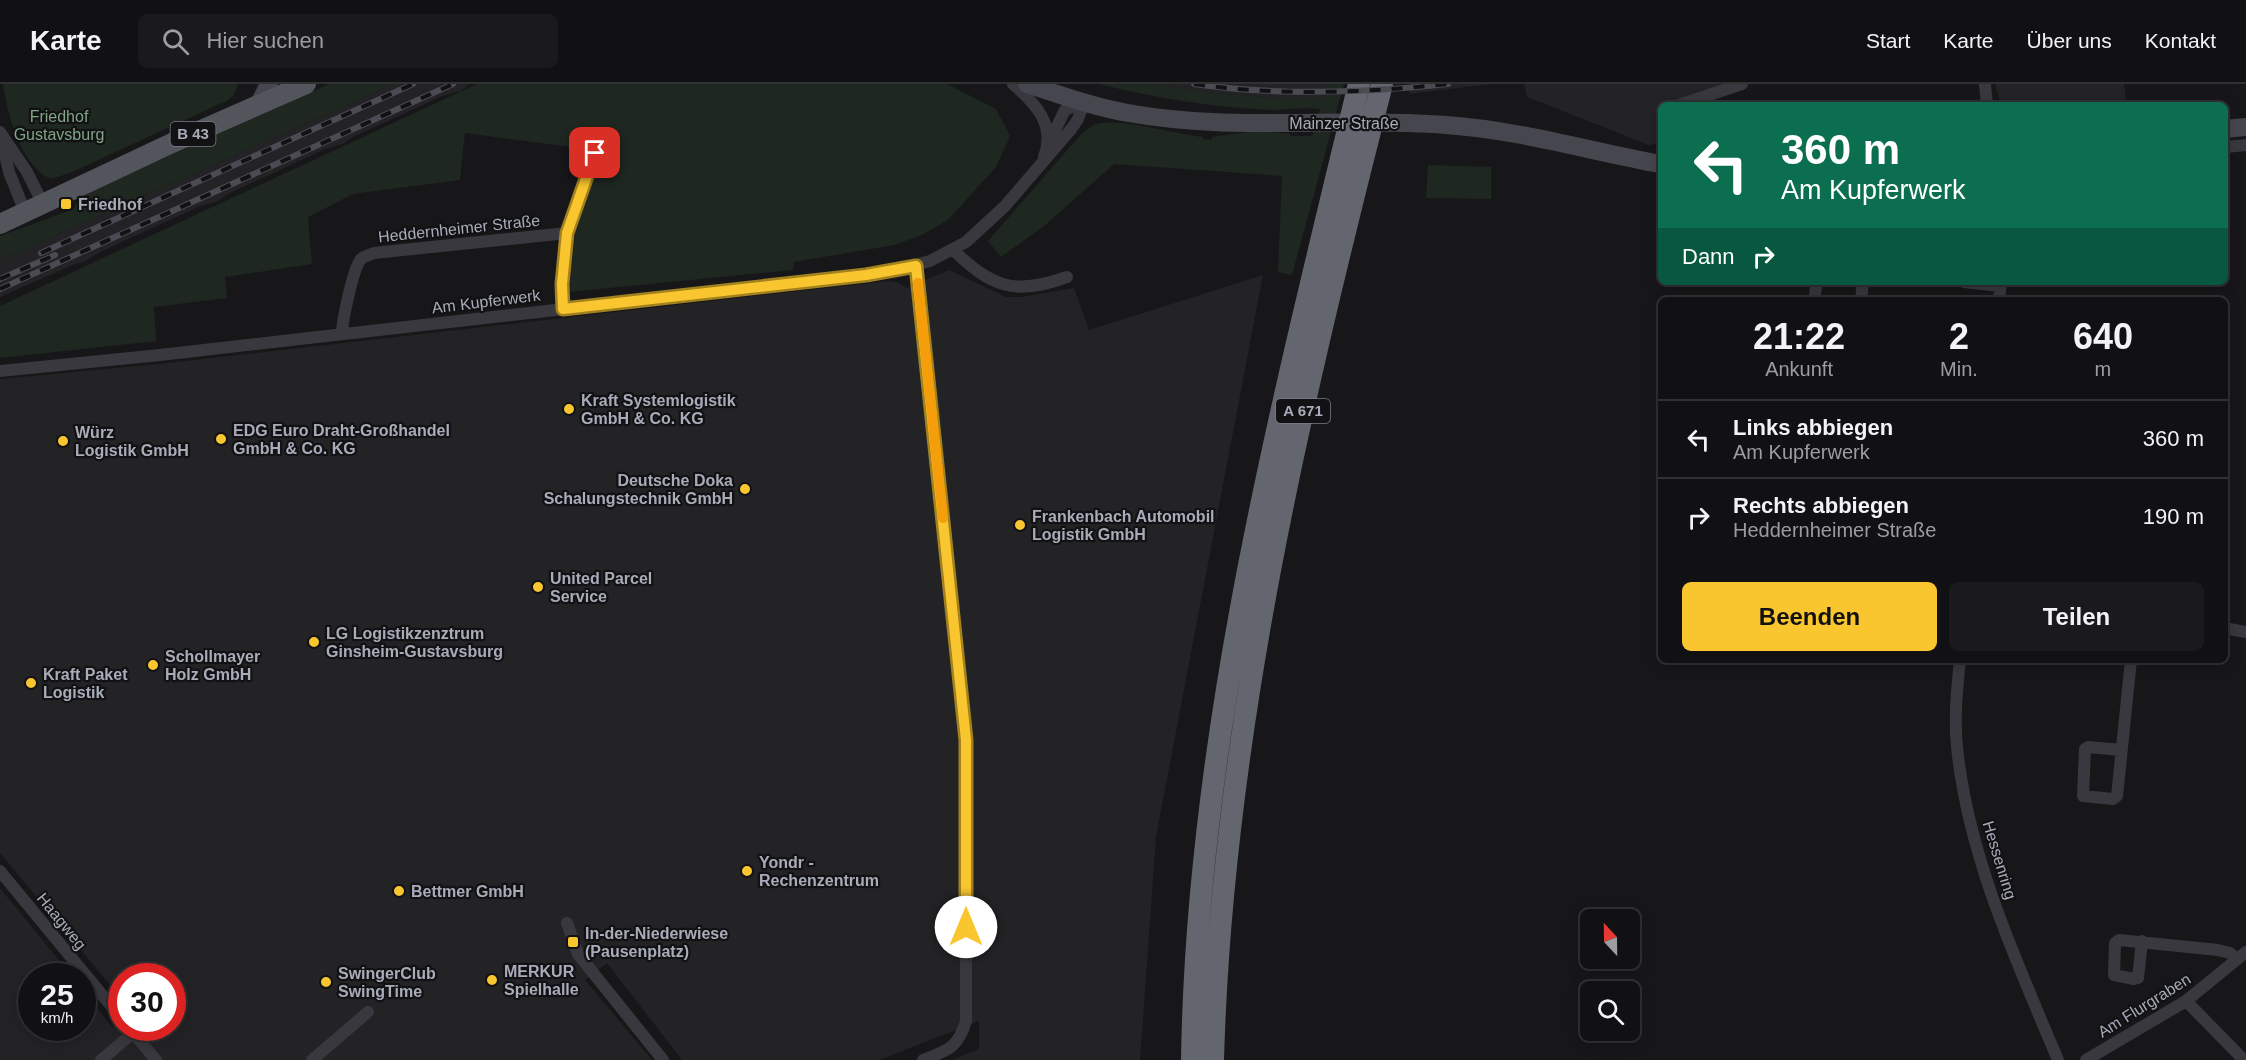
<!DOCTYPE html>
<html lang="de">
<meta charset="utf-8">
<style>
body{margin:0;font-family:Helvetica,sans-serif;background:#1a1a1c;color:#f1f3f6;height:100vh;display:flex;flex-direction:column;font-size:22px;white-space:nowrap}
*{box-sizing:border-box;margin:0}
p{font-size:20px;color:#9c9da0}
.icon{flex:none;width:33px;height:33px;fill:none;stroke:currentColor;stroke-width:2;stroke-linecap:round;stroke-linejoin:round}
.map{position:relative;flex:1;overflow:hidden}
.side{position:absolute;left:1658px;top:213px;width:570px;height:366px;display:flex;flex-direction:column;background:#111113;border-radius:9px;box-shadow:0 3px 15px #0003,0 0 0 2px #303133}
.side>*{flex:none}
.banner{position:absolute;left:1658px;top:18px;width:570px;height:183px;border-radius:9px;box-shadow:0 3px 15px #0003,0 0 0 2px #303133;background:#0b6e4f;color:#fff;overflow:hidden}
.needle{width:39px;rotate:338deg}
.buttons{position:absolute;left:1580px;top:825px;display:grid;gap:12px}
.buttons a{display:grid;place-items:center;width:60px;height:60px;border-radius:9px;background:#111113;box-shadow:0 3px 15px #0003,0 0 0 2px #303133;font-size:30px}
.speed{position:absolute;left:18px;top:879px;display:flex;gap:12px;font-size:30px;font-weight:700;text-align:center}
.speed>*{display:grid;place-content:center;width:78px;height:78px;border-radius:50%;background:#111113;box-shadow:0 3px 15px #0003,0 0 0 2px #303133;line-height:1}
.speed small{font-size:15px;font-weight:400}
.speed .limit{border:9px solid #d22;background:#fff;color:#111}
.pin{position:absolute;display:grid;place-items:center;width:51px;height:51px;color:#fff;margin:-26px;border-radius:12px;box-shadow:0 3px 9px #0006}
.me{position:absolute;width:66px;margin:-33px;rotate:0deg;stroke-linejoin:round;filter:drop-shadow(0 0 4px #0008)}
.turn{display:flex;align-items:center;gap:21px;height:126px;padding:0 24px;font-size:27px}
.turn .icon{width:78px;height:78px;stroke-width:2.5}
.turn b{display:block;font-size:42px;line-height:51px}
.then{display:flex;align-items:center;height:57px;padding:0 24px;background:#0003;gap:12px;font-size:22px}
.eta{display:flex;justify-content:space-evenly;align-items:center;height:102px;text-align:center}
.eta b{font-size:36px;font-weight:600;line-height:42px}
.primary-button{display:flex;gap:12px;margin-top:auto;padding:12px 24px}
.primary-button a{flex:1;height:69px;border-radius:9px;background:#f9c62f;color:#111;font-size:24px;font-weight:600;line-height:69px;text-align:center}
.primary-button a+a{background:#1a1a1c;color:#f1f3f6}
ul{padding:0;list-style:none}
li{display:flex;align-items:center;gap:18px;height:78px;padding:0 24px;border-top:2px solid #303133}
li div{flex:1}
li b{display:block;font-size:22px}
li em{font-style:normal}
header{display:flex;align-items:center;gap:36px;box-sizing:border-box;height:84px;padding:0 30px;background:#111113;border-bottom:2px solid #303133}
header strong{font-size:28px}
nav{display:flex;gap:33px;margin-inline-start:auto;font-size:21px}
.search{width:420px;height:54px;background:#1a1a1c;display:flex;align-items:center;gap:15px;box-sizing:border-box;padding:0 21px;border-radius:9px;color:#9c9da0;font-size:22px}
.map>svg:first-child{display:block}
.built{fill:#232326}
.green{fill:#1e2720}
.lines{fill:none;stroke-linecap:round;stroke-linejoin:round}
.street{stroke:#38383e;stroke-width:12}
.secondary{stroke:#46474e;stroke-width:18}
.primary{stroke:#53555d;stroke-width:20}
.highway{stroke:#63666f;stroke-width:22}
.rail-casing{stroke:#4b4c53;stroke-width:6}
.rail{stroke:#121214;stroke-width:4;stroke-dasharray:11;stroke-linecap:butt}
.route-casing{stroke:#a2811f;stroke-width:15}
.route{stroke:#f9c62f;stroke-width:10}
.slow{stroke:#f59e0b;stroke-width:10}
.poi-dot{fill:#f9c62f;stroke:#121214;stroke-width:2}
.labels{text-anchor:middle;stroke-width:4.5;stroke-linejoin:round;paint-order:stroke}
.shield{fill:#121214;stroke:#7b7e88;stroke-width:1.5}
.shield-label{font-size:15px;font-weight:bold;fill:#a8acb9}
.park-label{font-size:16px;fill:#7fa584;stroke:#121214}
.street-label{font-size:16px;fill:#a8acb9;stroke:#121214}
.poi-label{font-size:16px;font-weight:bold;fill:#a8acb9;stroke:#121214;text-anchor:start}
</style>
<header>
<strong>Karte</strong>
<div class="search"><svg class="icon" aria-label="search" viewBox="0 0 24 24"><circle cx="10" cy="10" r="6"/><path d="M15 15l6 6"/></svg>Hier suchen</div>
<nav><a>Start</a><a>Karte</a><a>Über uns</a><a>Kontakt</a></nav>
</header>
<div class="map">
<svg width="2246" height="976" viewBox="0 0 2246 976">
<rect width="100%" height="100%" fill="#171719"/>
<path class="built" d="M394,0H469L461,7L442,12L351,54L343,60L325,65L228,110L218,117L198,123L100,168L84,178L75,180L0,213V176Z
M1154,0H1328L1324,14H1276L1215,9Z
M1411,0H1491L1409,10Z
M1524,0H1729L1696,21H1660V59L1649,61L1527,13Z
M1995,0H2124L2127,21H2001Z
M949,186L1006,213H1022L1074,204L1089,246L1263,191L1156,753L1140,976H952L979,965V937L879,976H682L607,879L585,896L652,976H0V804L72,892H32V944H82L83,906L112,943L121,937L122,944H172V892H122L121,914L0,769V295L159,280L888,197L896,198L907,204Z"/>
<path class="green" d="M3,0H238L233,12L226,17L70,89L51,95C21,83 7,29 3,0Z
M329,0H394L0,176V152L74,125L76,119L94,105Z
M477,0H947L996,25L1010,52L996,83L949,135L924,150L895,161L794,178L793,186L569,208L575,150L602,67L465,49L460,96L353,110L308,133L312,180L225,193L227,214L154,223L156,257L0,274V222Z
M1099,0H1154L1215,9L1276,14H1323L1328,0H1344L1292,191L1278,188L1282,92L1114,80L1043,143L1001,173L988,157L1076,56C1082,50 1087,44 1094,41C1117,32 1176,51 1203,53V55L1212,56V53L1259,47L1290,50V52H1312L1320,25C1305,23 1289,26 1274,26C1216,24 1155,14 1099,0Z
M1428,81L1491,83V115L1426,114Z"/>
<g class="lines">
<path class="street" d="M1013,0C1036,20 1056,41 1044,73
M1985,0L1987,21
M1679,21L1742,0
M0,48L27,88L43,120
M2,57L9,88L25,128
M2224,57L2226,63L2246,61
M1048,60L1065,26L1083,18
M567,149L595,69
M953,166C992,203 1014,212 1067,193
M916,182L966,656V937C958,964 948,966 923,976
M1964,198L2000,202
M1814,216L1817,198
M1861,216L1863,198
M1999,216L2001,198
M342,250C342,238 353,184 361,175C364,172 369,171 374,169L567,149L562,200L563,225
M0,287L160,271L889,188L930,177L966,158L1005,122L1072,44L1078,35L1084,18
M2224,544L2246,548
M1960,576C1957,605 1954,634 1957,663C1968,772 2016,876 2058,976
M2121,666L2088,663L2085,665L2083,712L2113,715L2117,712L2131,576
M0,787L122,935
M567,839L578,870L663,976
M2142,857L2138,894L2134,895L2114,891L2115,859L2119,856L2218,866L2230,869L2237,875
M2186,917L2244,976
M129,944L156,976
M101,976L133,949
M312,976L368,928
M2086,976L2186,917L2246,868"/>
<path class="secondary" d="M1027,0C1060,11 1094,23 1128,29C1233,48 1340,33 1446,41C1519,46 1589,67 1660,80
M259,20L269,0
M2224,45L2246,43"/>
<path class="primary" d="M0,140L172,59L306,0"/>
<path class="highway" d="M1192,976C1197,645 1282,320 1359,0
M1213,976C1222,646 1301,318 1382,0"/>
<defs>
<path id="rail" d="M1194,0C1278,12 1364,9 1448,0
M41,169L413,0
M0,195L55,171
M0,205L453,0"/>
</defs>
<use href="#rail" class="rail-casing"/>
<use href="#rail" class="rail"/>
</g>
<g class="lines">
<defs>
<path id="route" d="M595,69L567,149L562,200L563,225L866,191L916,182L966,656V843"/>
</defs>
<use href="#route" class="route-casing"/>
<use href="#route" class="route"/>
<path class="slow" d="M918,199L943,434"/>
</g>
<g class="poi-dot">
<rect x="60" y="114" width="12" height="12" rx="3"/>
<circle cx="569" cy="325" r="6"/>
<circle cx="221" cy="355" r="6"/>
<circle cx="63" cy="357" r="6"/>
<circle cx="745" cy="405" r="6"/>
<circle cx="1020" cy="441" r="6"/>
<circle cx="538" cy="503" r="6"/>
<circle cx="314" cy="558" r="6"/>
<circle cx="153" cy="581" r="6"/>
<circle cx="31" cy="599" r="6"/>
<circle cx="747" cy="787" r="6"/>
<circle cx="399" cy="807" r="6"/>
<rect x="567" y="852" width="12" height="12" rx="3"/>
<circle cx="492" cy="896" r="6"/>
<circle cx="326" cy="898" r="6"/>
</g>
<g class="labels">
<g class="shield">
<rect x="170.5" y="38" width="45" height="24" rx="4.5"/>
<rect x="1276" y="315" width="54" height="24" rx="4.5"/>
</g>
<g class="shield-label">
<text x="193" y="55">B 43</text>
<text x="1303" y="332">A 671</text>
</g>
<g class="park-label">
<text x="59" y="38">Friedhof<tspan x="59" dy="18">Gustavsburg</tspan></text>
</g>
<g class="street-label">
<text x="1344" y="45">Mainzer Straße</text>
<text transform="translate(459 144) rotate(-6)" y="6">Heddernheimer Straße</text>
<text transform="translate(486 217) rotate(-7)" y="6">Am Kupferwerk</text>
<text transform="translate(2000 776) rotate(73)" y="6">Hessenring</text>
<text transform="translate(62 837) rotate(51)" y="6">Haagweg</text>
<text transform="translate(2144 921) rotate(-32)" y="6">Am Flurgraben</text>
</g>
<g class="poi-label">
<text x="78" y="126">Friedhof</text>
<text x="581" y="322">Kraft Systemlogistik<tspan x="581" dy="18">GmbH &amp; Co. KG</tspan></text>
<text x="233" y="352">EDG Euro Draht-Großhandel<tspan x="233" dy="18">GmbH &amp; Co. KG</tspan></text>
<text x="75" y="354">Würz<tspan x="75" dy="18">Logistik GmbH</tspan></text>
<text x="733" y="402" text-anchor="end">Deutsche Doka<tspan x="733" dy="18">Schalungstechnik GmbH</tspan></text>
<text x="1032" y="438">Frankenbach Automobil<tspan x="1032" dy="18">Logistik GmbH</tspan></text>
<text x="550" y="500">United Parcel<tspan x="550" dy="18">Service</tspan></text>
<text x="326" y="555">LG Logistikzenztrum<tspan x="326" dy="18">Ginsheim-Gustavsburg</tspan></text>
<text x="165" y="578">Schollmayer<tspan x="165" dy="18">Holz GmbH</tspan></text>
<text x="43" y="596">Kraft Paket<tspan x="43" dy="18">Logistik</tspan></text>
<text x="759" y="784">Yondr -<tspan x="759" dy="18">Rechenzentrum</tspan></text>
<text x="411" y="813">Bettmer GmbH</text>
<text x="585" y="855">In-der-Niederwiese<tspan x="585" dy="18">(Pausenplatz)</tspan></text>
<text x="504" y="893">MERKUR<tspan x="504" dy="18">Spielhalle</tspan></text>
<text x="338" y="895">SwingerClub<tspan x="338" dy="18">SwingTime</tspan></text>
</g>
</g>
</svg>
<div class="buttons">
<a><svg class="needle" viewBox="-14 -14 28 28"><path d="M0-13l5 13h-10z" fill="#e53935"/><path d="M0 13l5-13h-10z" fill="#9c9da0"/></svg></a>
<a><svg class="icon" aria-label="search" viewBox="0 0 24 24"><circle cx="10" cy="10" r="6"/><path d="M15 15l6 6"/></svg></a>
</div>
<div class="speed"><div>25<small>km/h</small></div><div class="limit">30</div></div>
<div class="pin" style="left:595px;top:69px;background:#d93025"><svg class="icon" aria-label="arrive" viewBox="0 0 24 24"><path d="M6 21V4h12l-3 4 3 4H6"/></svg></div>
<svg class="me" style="left:966px;top:843px" viewBox="-20 -20 40 40"><circle r="19" fill="#fff"/><path d="M0-13L10 11 0 6-10 11z" fill="#f9c62f"/></svg>
<div class="banner">
<div class="turn"><svg class="icon" aria-label="left" viewBox="0 0 24 24"><path d="M17 20v-9H6M10 6l-5 5 5 5"/></svg><div><b>360 m</b>Am Kupferwerk</div></div>
<div class="then">Dann<svg class="icon" aria-label="right" viewBox="0 0 24 24"><path d="M7 20v-9h11M14 6l5 5-5 5"/></svg></div>
</div>
<section class="side">
<div class="eta">
<div><b>21:22</b><p>Ankunft</p></div>
<div><b>2</b><p>Min.</p></div>
<div><b>640</b><p>m</p></div>
</div>
<ul>
<li><svg class="icon" aria-label="left" viewBox="0 0 24 24"><path d="M17 20v-9H6M10 6l-5 5 5 5"/></svg><div><b>Links abbiegen</b><p>Am Kupferwerk</p></div><em>360 m</em></li>
<li><svg class="icon" aria-label="right" viewBox="0 0 24 24"><path d="M7 20v-9h11M14 6l5 5-5 5"/></svg><div><b>Rechts abbiegen</b><p>Heddernheimer Straße</p></div><em>190 m</em></li>
</ul>
<div class="primary-button"><a>Beenden</a><a>Teilen</a></div>
</section>
</div>
